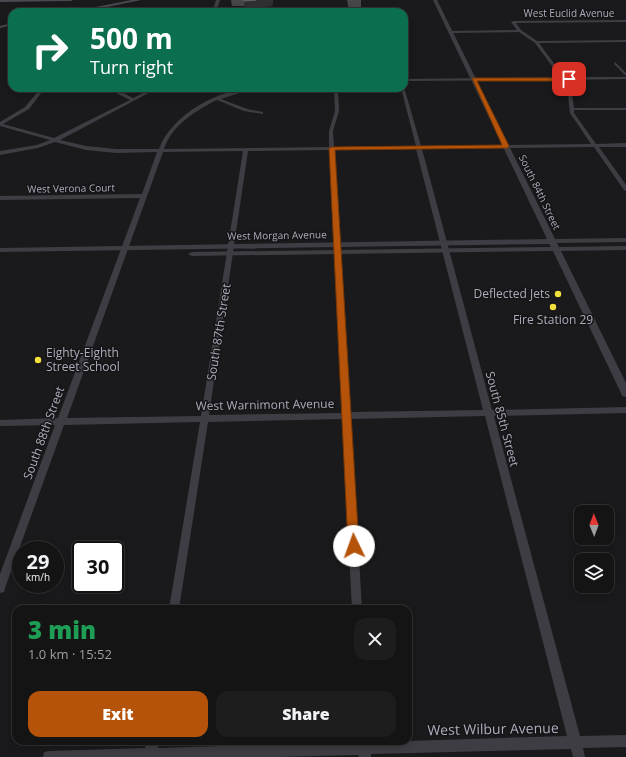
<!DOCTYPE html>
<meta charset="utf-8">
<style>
body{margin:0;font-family:"Open Sans",sans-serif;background:#1d1d1e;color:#f1f3f6;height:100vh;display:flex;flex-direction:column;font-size:15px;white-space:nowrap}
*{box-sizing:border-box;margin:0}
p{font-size:13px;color:#9d9ea0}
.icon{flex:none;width:22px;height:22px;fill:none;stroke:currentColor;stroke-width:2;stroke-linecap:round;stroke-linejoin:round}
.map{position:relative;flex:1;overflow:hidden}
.panel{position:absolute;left:12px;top:605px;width:400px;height:140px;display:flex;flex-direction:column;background:#141415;border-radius:12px;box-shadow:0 2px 10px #0003,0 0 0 1px #333334}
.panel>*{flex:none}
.top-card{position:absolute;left:8px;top:8px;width:400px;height:84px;border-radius:12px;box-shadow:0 2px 10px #0003,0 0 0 1px #333334;background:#0b6e4f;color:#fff;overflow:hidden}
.needle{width:26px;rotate:359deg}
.tools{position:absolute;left:574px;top:505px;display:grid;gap:8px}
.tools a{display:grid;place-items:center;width:40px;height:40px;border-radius:8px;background:#141415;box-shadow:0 2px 10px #0003,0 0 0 1px #333334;font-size:20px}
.speed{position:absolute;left:12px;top:541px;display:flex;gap:8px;font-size:20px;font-weight:700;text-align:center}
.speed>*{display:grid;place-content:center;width:52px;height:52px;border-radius:50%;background:#141415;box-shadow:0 2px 10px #0003,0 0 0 1px #333334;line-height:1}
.speed small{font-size:10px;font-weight:400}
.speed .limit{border:2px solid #111;border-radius:6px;background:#fff;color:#111}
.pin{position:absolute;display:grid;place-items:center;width:34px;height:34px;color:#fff;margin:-17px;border-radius:8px;box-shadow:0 2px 6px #0006}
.me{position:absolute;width:44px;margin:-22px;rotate:357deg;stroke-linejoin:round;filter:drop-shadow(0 0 3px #0008)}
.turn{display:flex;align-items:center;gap:14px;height:84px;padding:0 16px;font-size:18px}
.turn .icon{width:52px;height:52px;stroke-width:2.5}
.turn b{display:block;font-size:28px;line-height:34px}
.round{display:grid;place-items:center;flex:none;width:42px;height:42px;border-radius:12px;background:#1d1d1e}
.summary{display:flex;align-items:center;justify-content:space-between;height:68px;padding:0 16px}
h1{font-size:24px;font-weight:800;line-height:30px;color:#1e9e55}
.button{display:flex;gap:8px;margin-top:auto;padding:8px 16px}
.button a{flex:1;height:46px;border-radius:12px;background:#b45309;color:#fff;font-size:16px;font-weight:800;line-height:46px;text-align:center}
.button a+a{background:#1d1d1e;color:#f1f3f6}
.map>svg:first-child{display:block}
.green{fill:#232c26}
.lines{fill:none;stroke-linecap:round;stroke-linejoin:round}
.minor{fill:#3d3d43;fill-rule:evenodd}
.tertiary{fill:#3d3d43;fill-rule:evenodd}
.secondary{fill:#494951;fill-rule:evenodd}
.wall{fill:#47474b}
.shaded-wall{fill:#303033}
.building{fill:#525257;stroke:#606067}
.route{fill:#b45309;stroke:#753606}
.poi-dot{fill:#f1df3c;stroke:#151517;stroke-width:1.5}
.labels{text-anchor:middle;stroke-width:3;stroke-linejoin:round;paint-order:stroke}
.far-street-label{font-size:10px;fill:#acadbb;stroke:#151517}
.poi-label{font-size:12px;fill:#acadbb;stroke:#151517;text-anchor:end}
.street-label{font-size:12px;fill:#acadbb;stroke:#151517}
.near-street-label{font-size:14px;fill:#acadbb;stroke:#151517}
</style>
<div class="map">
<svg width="626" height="757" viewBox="0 0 626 757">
<rect width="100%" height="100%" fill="#1a1a1c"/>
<path class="green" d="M213,9H327L328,12H212Z"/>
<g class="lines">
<path class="minor" d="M216,0H220L217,9L215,10L213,9Z
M626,20V22L516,23L521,30L537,41L626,40V42L539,43L564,77H626V79L566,80L571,87L574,108H626V110H574V113L596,144L626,143V147H599L626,185V191L624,190L594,147L422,149L492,410L626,407V413L494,416L580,736L626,735V747L583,748L585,757H573L571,749L371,754V757H359L358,755L278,757H43L44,752L49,751L145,748L147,741H159L158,748L358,742V741H408L567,736L485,416L351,419L362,609H352L342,419L208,422L179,609H169L200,422L64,425L5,588L4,592L0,593V574L55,425L0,426V420L58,418L140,198L0,200V196L142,194L157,152L116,153L86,150L55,142L38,148L0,155V151L37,145L50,140L0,126V122L25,107L41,88H45L29,109L3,124L54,138L130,100L116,93L114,88H118L120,91L133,98L153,88H158L60,140L86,146L116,149H159C171,115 220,88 255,88L221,99L247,109L263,112V114L244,111L217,100C195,111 172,125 164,149L329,147V131L335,111L334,88H338L339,111L333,131L334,147L416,146L401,88H404V87L421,146L591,144L570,113L567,87L562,80L404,81V79L560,77L535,43L519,32L451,33L449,32L451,31L517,30L511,22L513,21ZM416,149L483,410L351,412L335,150ZM329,150L342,413L209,415L248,151ZM243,151L201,416L67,418L163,152Z
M615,62L626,73V76L614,64Z"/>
<path class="tertiary" d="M433,0H437L555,239L626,238V242L557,243L559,247L626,246V250L561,251L626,383V397L622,396L621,393L553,251L192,256L188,254L192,252L551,247L549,244L0,252V248L547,239Z"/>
<path class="secondary" d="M0,0H73L71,1L0,2Z
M132,0H141L83,12H60L83,7L85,9Z
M12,23V25L0,28V26Z"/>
</g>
<path class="wall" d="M231,0H273L272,6L244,8V6H232Z
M347,0H361V11H349Z"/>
<path class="shaded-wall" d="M256,0H273L272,6L244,8V1Z"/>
<path class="building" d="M244,0H256L244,1Z"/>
<path class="route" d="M472,78H569L571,79L569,81H477L509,146L508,148L335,150L359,546L358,550L354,551L350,550L348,546L329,148L332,147L502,145Z"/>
<g class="poi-dot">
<circle cx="558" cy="294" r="4"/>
<circle cx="553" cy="307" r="4"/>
<circle cx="38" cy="360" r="4"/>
</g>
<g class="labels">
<g class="far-street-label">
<text x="569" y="17">West Euclid Avenue</text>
<text transform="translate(71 188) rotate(-1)" y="4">West Verona Court</text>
<text transform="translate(540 192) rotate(64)" y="4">South 84th Street</text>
<text transform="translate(277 235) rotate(-1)" y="4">West Morgan Avenue</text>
</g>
<g class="poi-label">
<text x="550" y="298">Deflected Jets</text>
<text x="553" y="324" text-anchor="middle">Fire Station 29</text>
<text x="46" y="357" text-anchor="start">Eighty-Eighth<tspan x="46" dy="14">Street School</tspan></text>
</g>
<g class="street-label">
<text transform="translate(219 332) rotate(-81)" y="4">South 87th Street</text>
<text transform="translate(265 405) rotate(-1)" y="4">West Warnimont Avenue</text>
<text transform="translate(502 419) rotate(75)" y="4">South 85th Street</text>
<text transform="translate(44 433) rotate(-70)" y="4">South 88th Street</text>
</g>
<g class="near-street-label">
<text transform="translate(493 729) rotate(-1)" y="5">West Wilbur Avenue</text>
</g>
</g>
</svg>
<div class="tools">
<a><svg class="needle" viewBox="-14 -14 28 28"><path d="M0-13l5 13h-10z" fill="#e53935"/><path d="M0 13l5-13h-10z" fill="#9d9ea0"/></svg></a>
<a><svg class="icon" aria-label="layers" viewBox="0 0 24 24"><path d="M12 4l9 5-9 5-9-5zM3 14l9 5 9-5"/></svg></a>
</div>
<div class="speed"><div>29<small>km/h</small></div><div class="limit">30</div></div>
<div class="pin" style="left:569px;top:79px;background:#d93025"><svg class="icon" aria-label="arrive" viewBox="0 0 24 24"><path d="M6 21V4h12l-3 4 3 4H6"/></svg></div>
<svg class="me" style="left:354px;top:546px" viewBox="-20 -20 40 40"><circle r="19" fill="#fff"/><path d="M0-13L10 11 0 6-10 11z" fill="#b45309"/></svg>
<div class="top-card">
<div class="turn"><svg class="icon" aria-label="right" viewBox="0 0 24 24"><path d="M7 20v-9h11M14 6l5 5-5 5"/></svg><div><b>500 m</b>Turn right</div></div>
</div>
<section class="panel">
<div class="summary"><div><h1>3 min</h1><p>1.0 km · 15:52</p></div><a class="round"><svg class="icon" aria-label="close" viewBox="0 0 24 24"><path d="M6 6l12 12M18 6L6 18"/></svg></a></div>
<div class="button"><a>Exit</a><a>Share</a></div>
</section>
</div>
